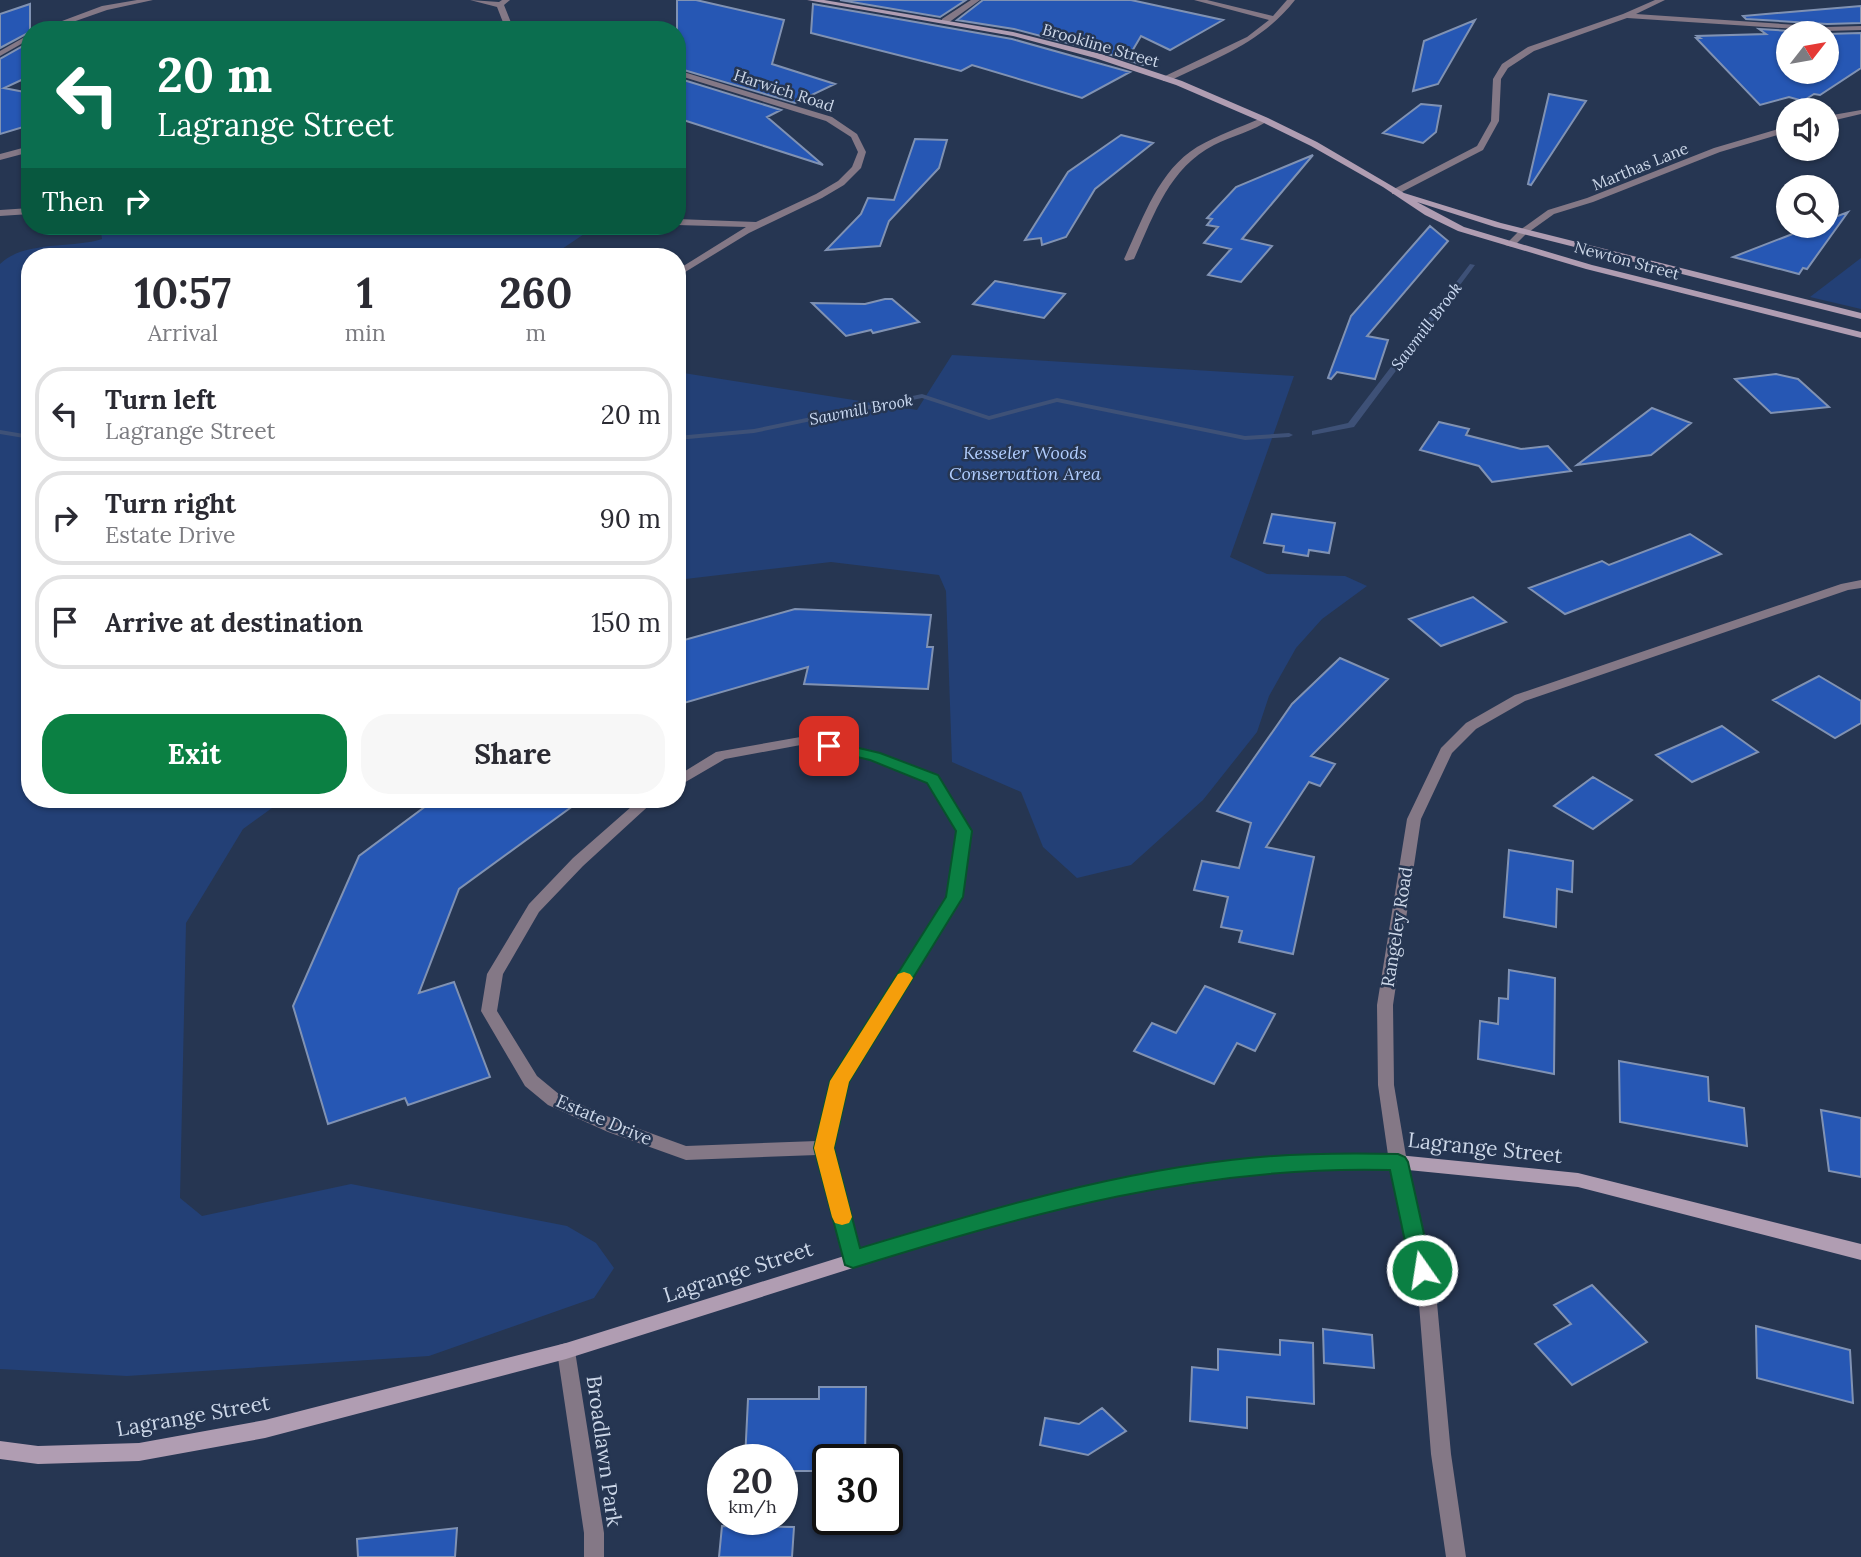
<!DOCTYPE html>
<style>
body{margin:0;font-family:Lora,serif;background:#f7f7f7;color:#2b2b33;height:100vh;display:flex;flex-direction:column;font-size:26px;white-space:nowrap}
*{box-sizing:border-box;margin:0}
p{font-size:23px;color:#7c7c81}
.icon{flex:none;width:38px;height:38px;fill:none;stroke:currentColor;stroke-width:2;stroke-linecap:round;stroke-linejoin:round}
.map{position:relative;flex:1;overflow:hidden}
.panel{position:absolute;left:21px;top:248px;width:665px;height:560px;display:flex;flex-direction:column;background:#fff;border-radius:28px;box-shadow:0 2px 5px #0004}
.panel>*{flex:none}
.hud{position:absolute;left:21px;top:21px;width:665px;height:214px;border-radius:28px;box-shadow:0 2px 5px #0004;background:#0b6e4f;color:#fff;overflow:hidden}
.needle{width:46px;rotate:59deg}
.fabs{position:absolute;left:1776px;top:21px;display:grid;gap:14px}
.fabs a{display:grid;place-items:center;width:63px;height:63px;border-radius:50%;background:#fff;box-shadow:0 2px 5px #0004;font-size:35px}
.speed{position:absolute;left:707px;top:1444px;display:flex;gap:14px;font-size:35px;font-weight:700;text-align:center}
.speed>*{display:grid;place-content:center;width:91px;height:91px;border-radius:50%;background:#fff;box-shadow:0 2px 5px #0004;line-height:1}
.speed small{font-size:18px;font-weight:400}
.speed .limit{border:4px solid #111;border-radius:10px;background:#fff;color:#111}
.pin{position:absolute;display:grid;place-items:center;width:60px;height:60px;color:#fff;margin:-30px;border-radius:14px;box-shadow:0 4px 10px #0006}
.me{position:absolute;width:77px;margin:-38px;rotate:347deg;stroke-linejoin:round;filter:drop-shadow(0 0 5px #0008)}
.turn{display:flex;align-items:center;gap:24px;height:147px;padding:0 21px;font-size:32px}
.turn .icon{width:91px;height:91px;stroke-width:2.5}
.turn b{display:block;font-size:49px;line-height:60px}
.then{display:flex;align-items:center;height:66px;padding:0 21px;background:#0003;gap:14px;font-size:26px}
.eta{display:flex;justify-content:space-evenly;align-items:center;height:119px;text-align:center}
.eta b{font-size:42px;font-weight:700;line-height:49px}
.primary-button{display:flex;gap:14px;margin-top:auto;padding:14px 21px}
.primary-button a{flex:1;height:80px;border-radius:28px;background:#0b8043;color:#fff;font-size:28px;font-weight:700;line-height:80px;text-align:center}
.primary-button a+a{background:#f7f7f7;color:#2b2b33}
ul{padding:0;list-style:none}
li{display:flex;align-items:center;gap:21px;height:94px;margin:0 14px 10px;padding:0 7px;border:4px solid #e1e1e2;border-radius:28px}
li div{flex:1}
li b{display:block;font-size:26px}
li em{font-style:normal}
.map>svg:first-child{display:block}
.green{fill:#234076}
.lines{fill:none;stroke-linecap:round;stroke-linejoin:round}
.stream{fill:#3e5177;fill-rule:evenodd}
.building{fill:#2657b4;stroke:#8092b3;stroke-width:2}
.minor{fill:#847886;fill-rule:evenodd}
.secondary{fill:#b09db2;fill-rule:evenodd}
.route{fill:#0b8043;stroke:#07532c;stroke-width:2}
.slow{fill:#f59e0b}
.labels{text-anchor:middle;stroke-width:5;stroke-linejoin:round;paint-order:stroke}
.far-street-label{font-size:16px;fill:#ccd7e8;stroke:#263652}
.far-water-label{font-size:16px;font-style:italic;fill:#ccdbf3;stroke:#263652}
.park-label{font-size:18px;font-style:italic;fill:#b1cdfe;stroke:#263652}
.street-label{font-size:18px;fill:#ccd7e8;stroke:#263652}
.near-street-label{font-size:21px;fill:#ccd7e8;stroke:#263652}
</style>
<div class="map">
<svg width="1861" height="1557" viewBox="0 0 1861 1557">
<rect width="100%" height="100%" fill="#263652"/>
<path class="green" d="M100,226H596L550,257H30V800H283L243,829L186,923L180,1198L202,1216L351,1184L567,1226L596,1243L614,1268L594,1298L429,1356L127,1376L0,1369V264C25,240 71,249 102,239Z
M1861,258V309L1810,297Z
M952,355L1294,376L1230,557L1267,574L1345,576L1367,586L1322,619L1296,648L1269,696L1257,732L1203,800L1131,865L1077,878L1043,847L1021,792L952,762L946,591L939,575L831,562L677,580V372L917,410Z"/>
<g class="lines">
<path class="stream" d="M1470,264L1475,265L1354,427L1312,435V431L1348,423Z
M922,394L989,416L1057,398L1245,436L1289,433L1293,435L1289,437L1245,440L1057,402L989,420L922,398L754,433L677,440V436L754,429Z
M0,430L30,435V439L0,434Z"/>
</g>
<path class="building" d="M677,0H696L784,20L772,64L835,84L795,103L677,68Z
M840,0H966L940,17Z
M983,0H1131L1223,20L1170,50L1141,36L1131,53L1145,64L1143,65L1102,52L1014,29L957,20Z
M30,4V32L0,48V14Z
M813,4L1012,39L1130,72L1082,98L972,65L961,71L811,33Z
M1861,6V23L1827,24L1746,19L1743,16Z
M1475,20L1438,84L1413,91L1424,41Z
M1759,29L1821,33H1788V72H1827V34L1861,33V68L1820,95L1814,94L1803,101L1789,97L1760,105L1696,38H1700L1697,36L1766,34Z
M30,42V76L4,88L30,93V125L0,134V59Z
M677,78L781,110L767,117L823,165L677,118Z
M1549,94L1586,101L1531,185L1528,184Z
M1421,104L1441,106L1436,132L1423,143L1383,133Z
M1121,135L1153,143L1095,189L1066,237L1042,245L1041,238L1025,240L1068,172Z
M915,139L947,140L939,168L889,221L880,246L826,250L861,214L868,198L894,200Z
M1313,155L1242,239L1272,246L1241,282L1208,275L1231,249L1204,243L1218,227L1207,225L1212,219L1207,218L1236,187Z
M1848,212L1807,269L1803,268L1799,274L1733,257L1813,226H1827V220Z
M1430,226L1448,241L1367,336L1388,340L1375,379L1337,372L1331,379L1328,378L1351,316Z
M995,281L1065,294L1044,318L973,304Z
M885,299H892L919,322L873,333L871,330L846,336L812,303L865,304Z
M1776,374L1798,379L1829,407L1771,413L1735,379Z
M1652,408L1691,423L1651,455L1577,465Z
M1439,422L1469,429L1466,435L1521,449L1548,446L1571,471L1492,482L1479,466L1420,450Z
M1272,514L1335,523L1329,553L1309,550L1308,556L1283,552L1284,546L1264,543Z
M1690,534L1721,554L1565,614L1529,588L1602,561L1609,565Z
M1473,597L1506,622L1441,646L1409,619Z
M795,609L931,615L927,647H933L928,689L804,684L808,667L677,705V642Z
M1340,658L1388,679L1311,756L1335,764L1320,786L1309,782L1266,847L1314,857L1293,954L1239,942L1242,931L1221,927L1228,897L1194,890L1202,861L1239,868L1251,823L1217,811L1292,704Z
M1819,676L1861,701V723L1835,738L1773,700Z
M1722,726L1758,752L1692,782L1656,755Z
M1593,777L1632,800L1593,829L1554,806Z
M434,800H581L459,889L419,993L454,982L490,1077L408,1105L405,1098L328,1124L293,1006L359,856Z
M1509,850L1573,861L1572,892L1557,889L1556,927L1504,917Z
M1509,970L1555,978L1554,1074L1478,1059L1480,1021L1498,1024L1499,998L1508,999Z
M1205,986L1275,1014L1255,1051L1237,1043L1214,1084L1134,1051L1152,1023L1176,1033Z
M1619,1061L1708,1077L1709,1101L1744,1108L1747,1146L1620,1122Z
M1821,1110L1861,1118V1177L1829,1171Z
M1592,1285L1647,1342L1572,1385L1535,1344L1571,1324L1554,1305Z
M1756,1326L1850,1350L1853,1403L1757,1378Z
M1323,1329L1372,1335L1374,1368L1324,1363Z
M1280,1340L1313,1343L1314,1404L1247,1397V1428L1190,1421L1192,1367L1218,1370V1349L1280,1355Z
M819,1387H866L865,1460H828V1471H782V1460H745L748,1399H819Z
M1102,1408L1126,1431L1088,1455L1040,1445L1045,1418L1079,1424Z
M722,1526L794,1527L792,1557H719Z
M457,1528L455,1557H358L357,1539Z"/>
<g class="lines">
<path class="minor" d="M137,0H153L107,10L50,30H38L102,6Z
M470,0L499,2L502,0H510L504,5L514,30H506L497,7Z
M971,0H980L948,23H942V19Z
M1194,0H1207L1273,16L1287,0H1295C1261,43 1217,58 1169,81H1163V77L1247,37L1269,20Z
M1655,0H1665L1636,14L1827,27L1861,26V30L1827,31L1627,18L1534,51L1508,68L1501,79L1499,121L1483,150L1398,194H1392V190L1477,146L1491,121L1493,79L1502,64L1528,47L1623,14Z
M30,34V39L0,56V51Z
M677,70L832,117L857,134L866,152L861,168L844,185L822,198L749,233L677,277V270L746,227L677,225V219L756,222L816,194L838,181L852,167L858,152L851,137L826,121L677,75Z
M1861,110V114L1827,122V116Z
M1262,118L1269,120C1254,131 1232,136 1214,145C1169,168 1154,215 1134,259L1126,261L1124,259C1143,219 1158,171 1197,147C1218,135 1240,127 1262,118Z
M1788,126V132L1720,152L1593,202L1554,214L1526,234L1513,247L1505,245L1520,230L1548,210L1587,198L1714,148Z
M30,146V152L0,160V154Z
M30,208V214L0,216V210Z
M1861,580V588L1848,590L1525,701L1476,729L1452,753L1421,819L1393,1005L1394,1085L1407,1162L1436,1292L1451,1454L1466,1557H1446L1431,1454L1418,1292L1389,1162L1378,1085L1377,1005L1407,819L1441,748L1466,723L1515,695L1841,584Z
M806,736L879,753L938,776L971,831L963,897L848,1082L833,1148L862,1259L859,1264L853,1267L847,1264L844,1259L817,1155L686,1160L608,1132L548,1105L525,1086L481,1011L487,974L529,904L573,858L639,800H655L583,866L539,912L503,974L497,1011L537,1076L560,1095L620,1122L686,1146L817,1141L834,1076L948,897L957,831L928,782L870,760L806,744L725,759L677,787V776L716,752Z
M566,1343L573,1345L575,1351L604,1533V1557H584V1533L557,1351L559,1345Z"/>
<path class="secondary" d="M807,0H824L1013,32L1101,54L1182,81L1268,118L1317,142L1404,193L1501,223L1861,313V319L1495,227L1417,202L1464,227L1592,265L1861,332V338L1586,269L1458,231L1425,215L1383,187L1311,146L1262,122L1176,85L1095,58L1013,36Z
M1331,1154L1398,1155L1578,1173L1861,1244V1260L1578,1187L1398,1169L1331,1168L1248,1173L1137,1190L1001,1221L566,1359L265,1438L139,1461L38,1464L0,1459V1441L38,1446L139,1443L265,1420L566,1343L1001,1207L1137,1176L1248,1159Z"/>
</g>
<path class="route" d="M829,741L880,753L938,775L972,831L963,897L849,1082L834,1148L860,1248C987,1210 1116,1171 1249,1158C1298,1153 1348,1153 1398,1154L1405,1157L1408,1162L1432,1270L1429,1277L1422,1279L1414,1277L1411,1270L1390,1170C1201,1165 1031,1213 853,1268L845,1265L814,1148L830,1081L946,897L956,831L927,783L870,760L823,749L821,746L823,742Z"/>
<path class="slow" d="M904,972L910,974L913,978L849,1082L834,1148L852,1217L849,1223L842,1225L835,1223L832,1217L814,1148L830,1081L898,974Z"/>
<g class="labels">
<g class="far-street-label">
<text transform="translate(1101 45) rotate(16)" y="6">Brookline Street</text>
<text transform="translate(784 90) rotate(18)" y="6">Harwich Road</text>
<text transform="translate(1640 166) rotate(-22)" y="6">Marthas Lane</text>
<text transform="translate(1627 260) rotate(15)" y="6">Newton Street</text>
</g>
<g class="far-water-label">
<text transform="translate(1426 326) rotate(-53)" y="6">Sawmill Brook</text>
<text transform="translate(861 409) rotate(-11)" y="6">Sawmill Brook</text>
</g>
<g class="park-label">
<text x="1025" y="459">Kesseler Woods<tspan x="1025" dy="21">Conservation Area</tspan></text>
</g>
<g class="street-label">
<text transform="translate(1397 927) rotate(-81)" y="6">Rangeley Road</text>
<text transform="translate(604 1120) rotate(23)" y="6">Estate Drive</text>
</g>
<g class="near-street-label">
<text transform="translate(1485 1148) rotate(6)" y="7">Lagrange Street</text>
<text transform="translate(738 1272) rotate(-18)" y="7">Lagrange Street</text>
<text transform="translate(193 1416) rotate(-10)" y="7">Lagrange Street</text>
<text transform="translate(604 1451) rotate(82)" y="7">Broadlawn Park</text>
</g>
</g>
</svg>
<div class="fabs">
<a><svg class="needle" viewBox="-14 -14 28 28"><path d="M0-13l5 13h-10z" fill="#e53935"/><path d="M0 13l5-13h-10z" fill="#7c7c81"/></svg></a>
<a><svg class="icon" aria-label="sound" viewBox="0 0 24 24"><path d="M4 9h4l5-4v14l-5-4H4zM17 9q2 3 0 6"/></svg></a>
<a><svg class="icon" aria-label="search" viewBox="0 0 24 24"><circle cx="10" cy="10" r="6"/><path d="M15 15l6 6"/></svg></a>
</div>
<div class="speed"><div>20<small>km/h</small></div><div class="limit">30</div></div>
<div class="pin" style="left:829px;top:746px;background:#d93025"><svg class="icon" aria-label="arrive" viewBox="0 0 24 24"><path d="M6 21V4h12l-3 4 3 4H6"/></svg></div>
<svg class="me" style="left:1422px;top:1270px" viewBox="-20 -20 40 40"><circle r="17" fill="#0b8043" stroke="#fff" stroke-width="3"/><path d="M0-11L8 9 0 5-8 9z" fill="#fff"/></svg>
<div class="hud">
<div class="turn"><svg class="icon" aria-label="left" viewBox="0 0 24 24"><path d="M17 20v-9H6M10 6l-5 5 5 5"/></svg><div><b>20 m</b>Lagrange Street</div></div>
<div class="then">Then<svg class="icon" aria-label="right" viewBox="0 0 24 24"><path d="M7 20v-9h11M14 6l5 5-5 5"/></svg></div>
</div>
<section class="panel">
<div class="eta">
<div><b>10:57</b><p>Arrival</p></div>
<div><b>1</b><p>min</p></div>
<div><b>260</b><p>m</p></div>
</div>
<ul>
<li><svg class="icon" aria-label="left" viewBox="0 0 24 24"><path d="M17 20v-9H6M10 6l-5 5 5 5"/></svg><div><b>Turn left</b><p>Lagrange Street</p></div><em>20 m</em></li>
<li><svg class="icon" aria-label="right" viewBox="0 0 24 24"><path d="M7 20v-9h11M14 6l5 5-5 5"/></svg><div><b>Turn right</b><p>Estate Drive</p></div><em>90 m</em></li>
<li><svg class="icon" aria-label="arrive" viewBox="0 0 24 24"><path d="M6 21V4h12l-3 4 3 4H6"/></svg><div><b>Arrive at destination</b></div><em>150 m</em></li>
</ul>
<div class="primary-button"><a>Exit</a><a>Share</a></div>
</section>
</div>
